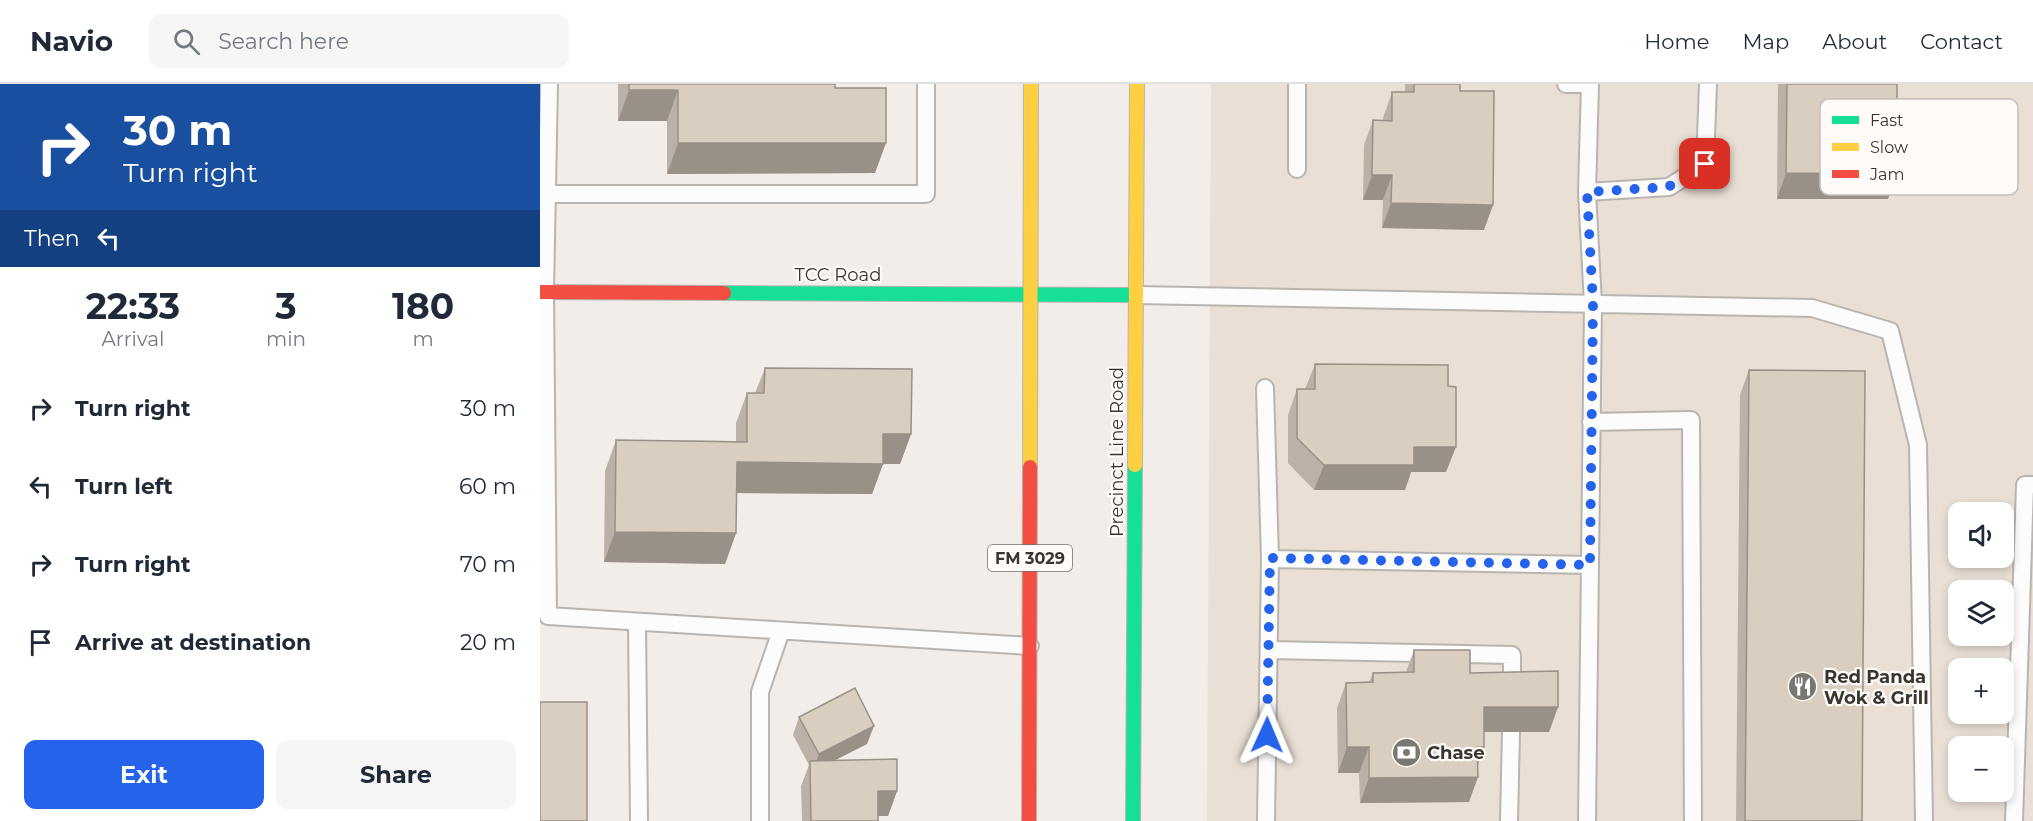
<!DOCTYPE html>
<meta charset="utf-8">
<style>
body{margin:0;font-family:Montserrat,sans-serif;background:#f6f6f7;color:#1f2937;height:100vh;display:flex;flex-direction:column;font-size:22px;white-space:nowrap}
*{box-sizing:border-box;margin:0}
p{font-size:20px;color:#747a83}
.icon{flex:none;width:33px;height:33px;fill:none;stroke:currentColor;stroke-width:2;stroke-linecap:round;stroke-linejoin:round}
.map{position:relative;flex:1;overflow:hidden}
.side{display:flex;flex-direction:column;background:#fff;width:540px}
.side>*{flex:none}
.guide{background:#1a4fa0;color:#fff;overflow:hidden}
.fabs{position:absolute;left:1408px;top:418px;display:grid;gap:12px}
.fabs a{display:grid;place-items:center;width:66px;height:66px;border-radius:12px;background:#fff;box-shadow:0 3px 9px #0003;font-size:30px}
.pin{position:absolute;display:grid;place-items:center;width:51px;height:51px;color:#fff;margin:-26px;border-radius:12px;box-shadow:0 3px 9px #0006}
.me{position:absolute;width:66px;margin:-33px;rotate:1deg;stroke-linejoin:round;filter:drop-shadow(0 0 4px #0008)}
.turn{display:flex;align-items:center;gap:21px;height:126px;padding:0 24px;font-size:27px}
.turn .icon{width:78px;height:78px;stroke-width:2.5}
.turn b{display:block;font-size:42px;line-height:51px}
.then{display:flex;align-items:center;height:57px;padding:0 24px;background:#0003;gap:12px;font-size:22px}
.eta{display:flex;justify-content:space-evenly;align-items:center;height:102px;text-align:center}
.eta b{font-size:36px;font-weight:700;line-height:42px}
.cta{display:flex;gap:12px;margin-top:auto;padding:12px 24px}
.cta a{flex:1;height:69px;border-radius:12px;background:#2563eb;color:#fff;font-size:24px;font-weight:700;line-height:69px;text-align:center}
.cta a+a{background:#f6f6f7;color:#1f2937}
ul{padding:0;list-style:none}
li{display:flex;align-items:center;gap:18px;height:78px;padding:0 24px}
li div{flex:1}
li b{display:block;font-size:22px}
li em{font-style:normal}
header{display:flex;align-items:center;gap:36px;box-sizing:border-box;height:84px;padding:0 30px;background:#fff;border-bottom:2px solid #e0e1e3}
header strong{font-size:28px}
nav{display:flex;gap:33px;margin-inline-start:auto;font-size:21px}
.search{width:420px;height:54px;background:#f6f6f7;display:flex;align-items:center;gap:15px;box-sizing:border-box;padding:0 21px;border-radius:12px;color:#747a83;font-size:22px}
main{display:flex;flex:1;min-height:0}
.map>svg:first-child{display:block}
.built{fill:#e9dfd5;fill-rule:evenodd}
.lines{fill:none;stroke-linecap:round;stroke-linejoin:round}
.lane-casing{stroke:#b8b4b0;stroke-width:20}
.fast-casing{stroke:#b8b4b0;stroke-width:16}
.slow-casing{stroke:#b8b4b0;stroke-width:16}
.jam-casing{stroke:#b8b4b0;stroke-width:16}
.lane{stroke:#fdfcfc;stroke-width:16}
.fast{stroke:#16e098;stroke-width:14}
.slow{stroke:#ffcf43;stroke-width:14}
.jam{stroke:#f24e42;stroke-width:14}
.wall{fill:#bbb1a6}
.shaded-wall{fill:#999087}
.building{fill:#dacec1;stroke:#999087;stroke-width:1.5}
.route{stroke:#2563eb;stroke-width:10;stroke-dasharray:0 18}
.labels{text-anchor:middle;stroke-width:4.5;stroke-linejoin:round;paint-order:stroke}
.shield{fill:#fffbf8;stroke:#74716d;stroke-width:1.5}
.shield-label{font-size:16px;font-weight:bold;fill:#393632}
.street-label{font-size:18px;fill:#393632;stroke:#fffbf8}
.poi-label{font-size:18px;font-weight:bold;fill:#393632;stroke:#fffbf8;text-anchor:start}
.key{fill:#fffbf8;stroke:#c4c0bd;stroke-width:1.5}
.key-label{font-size:16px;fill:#393632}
</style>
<header>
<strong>Navio</strong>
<div class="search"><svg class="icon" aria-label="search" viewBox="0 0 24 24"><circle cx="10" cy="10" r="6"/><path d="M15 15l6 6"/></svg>Search here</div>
<nav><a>Home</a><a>Map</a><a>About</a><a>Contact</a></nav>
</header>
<main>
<section class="side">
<div class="guide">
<div class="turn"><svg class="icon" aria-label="right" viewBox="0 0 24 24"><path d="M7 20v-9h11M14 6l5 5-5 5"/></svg><div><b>30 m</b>Turn right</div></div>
<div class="then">Then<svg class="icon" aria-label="left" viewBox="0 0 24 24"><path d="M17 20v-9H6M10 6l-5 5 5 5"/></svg></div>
</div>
<div class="eta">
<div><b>22:33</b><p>Arrival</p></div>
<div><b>3</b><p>min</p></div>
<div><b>180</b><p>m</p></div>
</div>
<ul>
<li><svg class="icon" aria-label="right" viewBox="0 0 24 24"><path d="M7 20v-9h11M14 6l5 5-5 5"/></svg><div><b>Turn right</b></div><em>30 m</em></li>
<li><svg class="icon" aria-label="left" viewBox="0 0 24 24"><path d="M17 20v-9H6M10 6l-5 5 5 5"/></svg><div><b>Turn left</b></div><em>60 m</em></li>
<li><svg class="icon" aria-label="right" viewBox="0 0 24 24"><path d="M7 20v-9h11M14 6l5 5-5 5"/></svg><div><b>Turn right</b></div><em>70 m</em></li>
<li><svg class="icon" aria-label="arrive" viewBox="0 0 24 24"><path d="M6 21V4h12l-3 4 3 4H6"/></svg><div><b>Arrive at destination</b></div><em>20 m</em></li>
</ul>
<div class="cta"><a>Exit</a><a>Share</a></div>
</section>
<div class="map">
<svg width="1493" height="737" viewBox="0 0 1493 737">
<rect width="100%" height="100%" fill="#f2ede8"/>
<path class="built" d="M671,0H1493V737H667ZM1419,429H1464V474H1419ZM1419,507H1464V552H1419ZM1419,585H1464V630H1419ZM1419,663H1464V708H1419Z"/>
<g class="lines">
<defs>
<path id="lane" d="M9,0L5,208L8,532L490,562
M757,0V85
M1026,0H1050
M1050,0L1047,108L1129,103L1165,80L1168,0
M7,110H386V0
M596,211L1272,224L1350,247L1378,361L1384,737
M725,304L730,475
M1051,338L1151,336L1153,737
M97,539L99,737
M729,566L972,571V609
M220,737V608L241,547
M726,737L730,475L1050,481
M969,737L971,648
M1047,737L1053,220L1047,108
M1474,737L1485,401H1493"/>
<path id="fast" d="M184,209L596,211
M593,737L595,381"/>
<path id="slow" d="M595,381L597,0
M490,383L491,0"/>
<path id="jam" d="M0,208L184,209
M489,737L490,383"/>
</defs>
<use href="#lane" class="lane-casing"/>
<use href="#fast" class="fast-casing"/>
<use href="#slow" class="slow-casing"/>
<use href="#jam" class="jam-casing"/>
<use href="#lane" class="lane"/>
<use href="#fast" class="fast"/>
<use href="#slow" class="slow"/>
<use href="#jam" class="jam"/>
</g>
<path class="wall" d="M78,0H295V4L335,89L127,90V37H78Z
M865,0H920V7L944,146L842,144L843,116H823L824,61L833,36H843V34L852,8H865Z
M1238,0H1357L1348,115H1237Z
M775,280L906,388H871L865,406H774L748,379V331L757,305H765Z
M225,284L371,350L360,380H343L332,410L196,409V449L185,480L64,478L65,387L76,356L196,357V339L207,309H215Z
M1209,286L1322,737H1196L1200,311Z
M874,566L1018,623L1009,648H944L938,681L929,718L820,719L819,689H798L797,624L806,599L829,598L833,589L866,588Z
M259,633L327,660L295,676L357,707L348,732H338V737H262L261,702L269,681L253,651Z"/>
<path class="shaded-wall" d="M89,6H138L127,37H78Z
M138,59H346L335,89L127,90Z
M1246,89L1357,90L1348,115H1237Z
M832,91H852L843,116H823Z
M851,119L953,121L944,146L842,144Z
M343,350H371L360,380H343L332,410L186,409L197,378Z
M874,363H916L906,388H871L865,406H774L784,381Z
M75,448L196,449L185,480L64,478Z
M944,623H1018L1009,648H934Z
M334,642L327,660L272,688L279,670Z
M807,663H829L819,689H798Z
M937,663H944L935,689Z
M938,693L929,718L820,719L829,694Z
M338,707H357L348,732H329Z"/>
<path class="building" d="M89,0H295V4H346V59H138V6H89Z
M874,0H920V7H954L953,121L851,119L852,91H832L833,36L852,37V8H874Z
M1247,0H1357V90L1246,89Z
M775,280L908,281V302L916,303V363H874V381H784L757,354V305H775Z
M225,284L372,285L371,350H343V380L197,378L196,449L75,448L76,356L207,358V309H224Z
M1209,286L1325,287L1322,737H1205Z
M874,566H930V589L1018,587V623H944V663H937L938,693L829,694V663H807L806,599L833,598V589L874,588Z
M315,604L334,642L279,670L259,633Z
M0,618H47V737H0Z
M357,675V707H338V737H271L270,677Z"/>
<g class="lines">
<path class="route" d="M727,651L730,474L1050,481L1053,219L1047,108L1128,103L1165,80"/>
</g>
<defs>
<symbol id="restaurant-disc" viewBox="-11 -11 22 22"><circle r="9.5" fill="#7a7672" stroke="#fffbf8"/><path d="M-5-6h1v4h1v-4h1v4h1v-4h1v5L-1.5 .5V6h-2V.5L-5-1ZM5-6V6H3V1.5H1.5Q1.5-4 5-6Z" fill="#fff"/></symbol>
<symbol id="bank-disc" viewBox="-11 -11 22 22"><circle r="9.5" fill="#7a7672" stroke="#fffbf8"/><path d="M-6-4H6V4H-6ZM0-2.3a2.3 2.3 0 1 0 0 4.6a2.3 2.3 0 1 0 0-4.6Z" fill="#fff"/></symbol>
</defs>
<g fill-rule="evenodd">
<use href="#restaurant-disc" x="1246" y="586" width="33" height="33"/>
<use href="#bank-disc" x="850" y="652" width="33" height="33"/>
</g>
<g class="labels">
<rect class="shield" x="448" y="461" width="84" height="26" rx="4.5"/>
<g class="shield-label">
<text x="490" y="480">FM 3029</text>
</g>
<g class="street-label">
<text x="298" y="197">TCC Road</text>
<text transform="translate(577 368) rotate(-90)" y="6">Precinct Line Road</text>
</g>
<g class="poi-label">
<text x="1284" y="599">Red Panda<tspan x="1284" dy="21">Wok &amp; Grill</tspan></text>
<text x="887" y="675">Chase</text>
</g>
</g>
<rect x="1280" y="15" width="198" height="96" rx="9" class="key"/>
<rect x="1292" y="32" width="27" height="8" fill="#16e098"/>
<rect x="1292" y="59" width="27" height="8" fill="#ffcf43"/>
<rect x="1292" y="86" width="27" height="8" fill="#f24e42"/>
<g class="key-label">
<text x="1330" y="42">Fast</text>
<text x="1330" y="69">Slow</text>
<text x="1330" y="96">Jam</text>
</g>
</svg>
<div class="fabs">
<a><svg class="icon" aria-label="sound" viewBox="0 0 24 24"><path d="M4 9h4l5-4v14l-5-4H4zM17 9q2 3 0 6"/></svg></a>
<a><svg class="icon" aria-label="layers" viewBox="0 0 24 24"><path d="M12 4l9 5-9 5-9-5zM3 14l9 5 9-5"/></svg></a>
<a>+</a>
<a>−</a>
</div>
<div class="pin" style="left:1165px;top:80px;background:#d93025"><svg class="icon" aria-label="arrive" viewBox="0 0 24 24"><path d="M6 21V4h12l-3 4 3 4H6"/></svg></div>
<svg class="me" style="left:727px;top:651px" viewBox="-20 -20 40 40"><path d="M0-17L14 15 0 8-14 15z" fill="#2563eb" stroke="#fff" stroke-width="4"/></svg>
</div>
</main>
